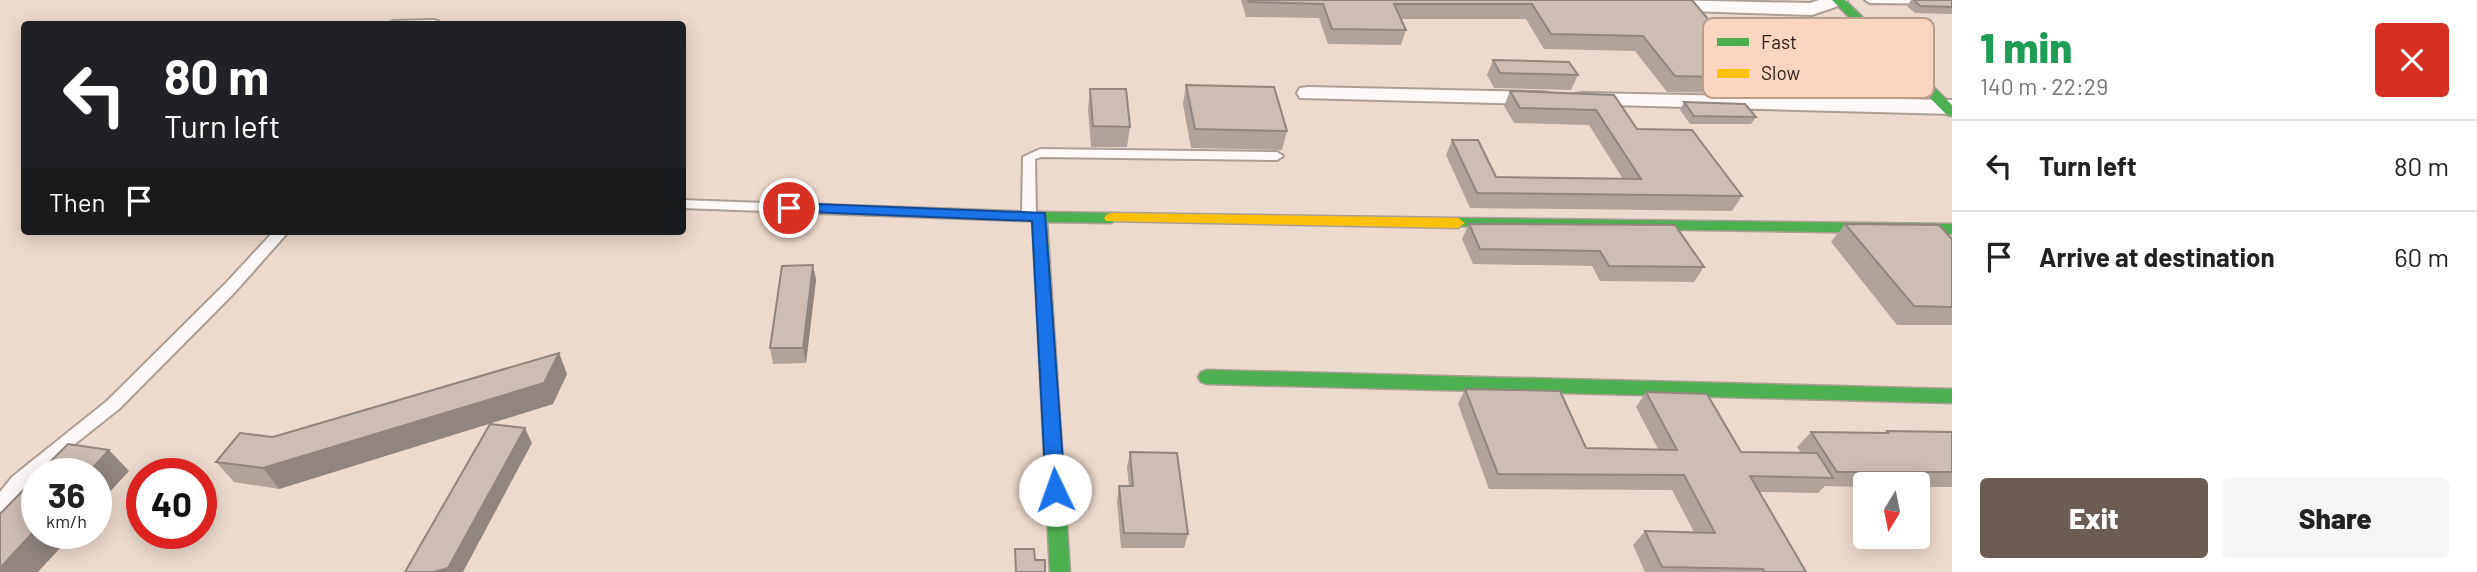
<!DOCTYPE html>
<meta charset="utf-8">
<style>
body{margin:0;font-family:Barlow,sans-serif;background:#f6f6f6;color:#222;height:100vh;display:flex;flex-direction:column;font-size:26px;white-space:nowrap}
*{box-sizing:border-box;margin:0}
p{font-size:23px;color:#767676}
.icon{flex:none;width:38px;height:38px;fill:none;stroke:currentColor;stroke-width:2;stroke-linecap:round;stroke-linejoin:round}
.map{position:relative;flex:1;overflow:hidden}
.drawer{display:flex;flex-direction:column;background:#fff;width:525px}
.drawer>*{flex:none}
.hud{position:absolute;left:21px;top:21px;width:665px;height:214px;border-radius:7px;box-shadow:0 4px 18px #0003;background:#202124;color:#fff;overflow:hidden}
.needle{width:46px;rotate:190deg}
.controls{position:absolute;left:1853px;top:472px;display:grid;gap:14px}
.controls a{display:grid;place-items:center;width:77px;height:77px;border-radius:7px;background:#fff;box-shadow:0 4px 18px #0003;font-size:35px}
.speed{position:absolute;left:21px;top:458px;display:flex;gap:14px;font-size:35px;font-weight:700;text-align:center}
.speed>*{display:grid;place-content:center;width:91px;height:91px;border-radius:50%;background:#fff;box-shadow:0 4px 18px #0003;line-height:1}
.speed small{font-size:18px;font-weight:400}
.speed .limit{border:10px solid #d22;background:#fff;color:#111}
.pin{position:absolute;display:grid;place-items:center;width:60px;height:60px;color:#fff;margin:-30px;border:4px solid #fff;border-radius:50%;box-shadow:0 2px 7px #0007}
.me{position:absolute;width:77px;margin:-38px;rotate:357deg;stroke-linejoin:round;filter:drop-shadow(0 0 5px #0008)}
.turn{display:flex;align-items:center;gap:24px;height:147px;padding:0 28px;font-size:32px}
.turn .icon{width:91px;height:91px;stroke-width:2.5}
.turn b{display:block;font-size:49px;line-height:60px}
.then{display:flex;align-items:center;height:66px;padding:0 28px;background:#0003;gap:14px;font-size:26px}
.round{display:grid;place-items:center;flex:none;width:74px;height:74px;border-radius:7px;background:#f6f6f6}
.overview{display:flex;align-items:center;justify-content:space-between;height:119px;padding:0 28px}
h1{font-size:42px;font-weight:800;line-height:52px;color:#1e9e55}
.cta{display:flex;gap:14px;margin-top:auto;padding:14px 28px}
.cta a{flex:1;height:80px;border-radius:7px;background:#6c5d54;color:#fff;font-size:28px;font-weight:800;line-height:80px;text-align:center}
.cta a+a{background:#f6f6f6;color:#222}
ul{padding:0;list-style:none}
li{display:flex;align-items:center;gap:21px;height:91px;padding:0 28px;border-top:2px solid #e0e0e0}
li div{flex:1}
li b{display:block;font-size:26px}
li em{font-style:normal}
main{display:flex;flex:1;min-height:0}
.map>svg:first-child{display:block}
.lines{fill:none;stroke-linecap:round;stroke-linejoin:round}
.lane-casing{stroke:#ac9e94;stroke-width:4}
.street-casing{stroke:#ac9e94;stroke-width:4}
.fast-casing{stroke:#ac9e94;stroke-width:3}
.slow-casing{stroke:#ac9e94;stroke-width:3}
.lane{fill:#fcf9f8;fill-rule:evenodd}
.street{fill:#fcf9f8;fill-rule:evenodd}
.fast{fill:#4caf50;fill-rule:evenodd}
.slow{fill:#ffc107;fill-rule:evenodd}
.wall{fill:#b0a39c}
.shaded-wall{fill:#90857f}
.building{fill:#cdbeb5;stroke:#90857f;stroke-width:2}
.route{fill:#1a73e8;stroke:#114b97;stroke-width:2}
.key{fill:#fad6c1;stroke:#ba9e8c;stroke-width:2}
.key-label{font-size:19px;fill:#261a12}
</style>
<main>
<div class="map">
<svg width="1952" height="572" viewBox="0 0 1952 572">
<rect width="100%" height="100%" fill="#eddace"/>
<g class="lines">
<defs>
<path id="lane" d="M1865,0H1952V4L1870,3Z
M434,20L438,21V24H388L393,21Z
M1040,149L1277,152L1283,156L1277,160L1041,157L1035,159L1036,213L1043,214L1045,217L1038,221L682,208V200L1022,212L1023,157Z
M274,231H289L236,291L119,409L37,474L6,510L0,512V492L12,477L107,401L226,283Z"/>
<path id="street" d="M1664,0L1810,3L1819,0H1847L1844,4L1812,15L1657,10L1654,6Z
M1308,87L1541,92L1549,93L1552,98L1549,103L1541,104L1300,98L1297,93L1300,88Z
M1583,93L1952,100V114L1575,104L1572,99L1575,94Z"/>
<path id="fast" d="M1832,0H1845L1952,105V116L1947,115Z
M1039,212L1111,213L1118,218L1111,223L1047,222L1070,572H1050L1032,217Z
M1458,218L1952,224V234L1453,226L1451,223Z
M1207,370L1952,389V403L1207,384L1201,382L1198,377L1201,372Z"/>
<path id="slow" d="M1111,213L1458,218L1465,223L1458,228L1106,221L1104,218L1106,215Z"/>
</defs>
<use href="#lane" class="lane-casing"/>
<use href="#street" class="street-casing"/>
<use href="#fast" class="fast-casing"/>
<use href="#slow" class="slow-casing"/>
<use href="#lane" class="lane"/>
<use href="#street" class="street"/>
<use href="#fast" class="fast"/>
<use href="#slow" class="slow"/>
</g>
<path class="wall" d="M1241,0H1692L1757,78L1748,93L1667,92L1635,51L1544,49L1526,19H1401L1406,30L1401,45L1328,44L1319,18L1246,17Z
M1911,0H1952V14L1915,13L1907,6Z
M1493,60L1578,75L1571,90L1494,88L1487,75Z
M1186,85L1287,131L1282,150L1191,148L1183,104Z
M1090,89L1130,127L1127,147H1091L1088,109Z
M1510,91L1614,95L1637,129L1742,196L1732,211L1470,208L1446,155L1452,140L1496,177L1623,179L1589,125L1514,123L1504,106Z
M1684,102L1756,117L1751,124H1690L1680,110Z
M1469,224L1704,267L1694,282L1600,281L1592,266L1473,264L1462,239Z
M1845,224L1952,239V325H1897L1831,242Z
M813,265L816,280L806,363L773,364L770,348Z
M559,353L567,374L553,404L279,489L234,482L216,462L273,437Z
M1465,389L1586,448L1658,449L1636,407L1646,392L1741,452L1801,453L1797,447L1811,432L1885,433L1887,431L1952,432V487H1918V485H1866V487L1825,486L1818,493L1759,492L1806,572H1645L1633,545L1645,531L1694,532L1672,490L1489,489L1458,404Z
M1130,452L1188,534L1184,548H1121L1117,501L1119,486H1129L1127,467Z"/>
<path class="shaded-wall" d="M813,265L816,280L806,363L803,348Z
M559,353L567,374L553,404L279,489L263,468Z
M525,428L532,443L463,572H434Z
M109,450L129,471L96,507V474H87Z
M37,528V534H73L38,572H0V568Z"/>
<path class="building" d="M1248,0H1692L1757,78L1675,76L1643,36L1551,34L1532,4H1394L1406,30L1332,29L1323,4L1249,2Z
M1914,0H1952V7L1920,6Z
M1493,60L1569,62L1578,75L1500,73Z
M1186,85L1274,87L1287,131L1195,129Z
M1090,89H1126L1130,127L1093,126Z
M1510,91L1614,95L1637,129L1692,130L1742,196L1477,193L1452,140H1478L1496,177L1641,179L1596,110L1520,108Z
M1684,102L1745,104L1756,117L1694,116Z
M1469,224L1675,225L1704,267L1609,266L1600,251L1480,249Z
M1845,224L1939,225L1952,239V307L1914,306Z
M813,265L803,348H770L782,266Z
M559,353L544,383L263,468L216,462L240,433L273,437Z
M1465,389L1560,391L1586,448L1677,450L1646,392L1707,394L1741,452L1817,453L1833,478L1750,476L1806,572H1765L1763,569L1662,567L1645,531L1715,533L1684,475L1498,474Z
M490,424L525,428L448,568L434,572H405Z
M1887,431L1952,432V472H1837L1811,432L1888,433Z
M68,444L109,450L87,474H38Z
M1130,452L1177,453L1188,534L1124,533L1119,486H1133Z
M37,476V528L0,568V514Z
M1015,549H1034L1035,560H1045V572H1016Z"/>
<path class="route" d="M789,203L1045,213L1065,490L1062,496L1055,498L1049,496L1046,490L1032,221L784,211L782,208L784,205Z"/>
<rect x="1703" y="18" width="231" height="80" rx="10" class="key"/>
<rect x="1717" y="38" width="32" height="8" fill="#4caf50"/>
<rect x="1717" y="69" width="32" height="9" fill="#ffc107"/>
<g class="key-label">
<text x="1761" y="49">Fast</text>
<text x="1761" y="80">Slow</text>
</g>
</svg>
<div class="controls">
<a><svg class="needle" viewBox="-14 -14 28 28"><path d="M0-13l5 13h-10z" fill="#e53935"/><path d="M0 13l5-13h-10z" fill="#767676"/></svg></a>
</div>
<div class="speed"><div>36<small>km/h</small></div><div class="limit">40</div></div>
<div class="pin" style="left:789px;top:208px;background:#d93025"><svg class="icon" aria-label="arrive" viewBox="0 0 24 24"><path d="M6 21V4h12l-3 4 3 4H6"/></svg></div>
<svg class="me" style="left:1055px;top:490px" viewBox="-20 -20 40 40"><circle r="19" fill="#fff"/><path d="M0-13L10 11 0 6-10 11z" fill="#1a73e8"/></svg>
<div class="hud">
<div class="turn"><svg class="icon" aria-label="left" viewBox="0 0 24 24"><path d="M17 20v-9H6M10 6l-5 5 5 5"/></svg><div><b>80 m</b>Turn left</div></div>
<div class="then">Then<svg class="icon" aria-label="arrive" viewBox="0 0 24 24"><path d="M6 21V4h12l-3 4 3 4H6"/></svg></div>
</div>
</div>
<section class="drawer">
<div class="overview"><div><h1>1 min</h1><p>140 m · 22:29</p></div><a class="round" style="background:#d93025;color:#fff"><svg class="icon" aria-label="close" viewBox="0 0 24 24"><path d="M6 6l12 12M18 6L6 18"/></svg></a></div>
<ul>
<li><svg class="icon" aria-label="left" viewBox="0 0 24 24"><path d="M17 20v-9H6M10 6l-5 5 5 5"/></svg><div><b>Turn left</b></div><em>80 m</em></li>
<li><svg class="icon" aria-label="arrive" viewBox="0 0 24 24"><path d="M6 21V4h12l-3 4 3 4H6"/></svg><div><b>Arrive at destination</b></div><em>60 m</em></li>
</ul>
<div class="cta"><a>Exit</a><a>Share</a></div>
</section>
</main>
